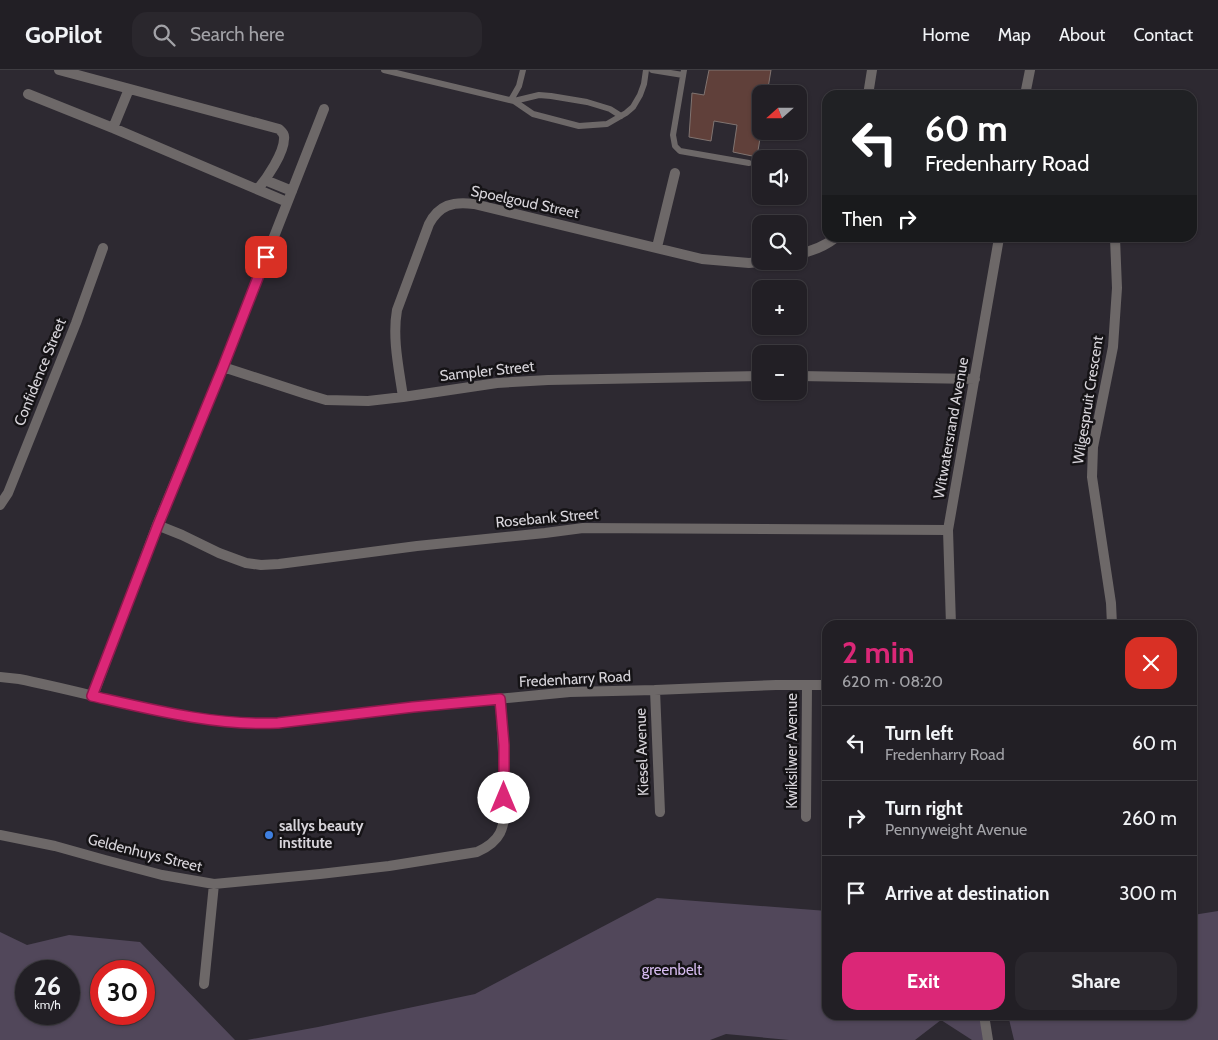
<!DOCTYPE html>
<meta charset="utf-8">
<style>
body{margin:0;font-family:Cabin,sans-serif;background:#2a272d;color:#f1f3f6;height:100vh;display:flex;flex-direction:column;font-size:19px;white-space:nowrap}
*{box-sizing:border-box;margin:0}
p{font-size:16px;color:#a2a2a7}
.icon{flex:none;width:28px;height:28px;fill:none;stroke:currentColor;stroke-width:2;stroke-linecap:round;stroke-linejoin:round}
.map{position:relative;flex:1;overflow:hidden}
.details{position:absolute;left:822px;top:550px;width:375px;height:400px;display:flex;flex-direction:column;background:#221f25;border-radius:15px;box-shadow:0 1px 4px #0004,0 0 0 1px #3f3d42}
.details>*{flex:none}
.guide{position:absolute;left:822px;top:20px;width:375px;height:152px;border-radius:15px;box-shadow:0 1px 4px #0004,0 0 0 1px #3f3d42;background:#202124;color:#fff;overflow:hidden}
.needle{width:32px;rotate:249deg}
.tools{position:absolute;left:752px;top:15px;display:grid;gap:10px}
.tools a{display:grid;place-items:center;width:55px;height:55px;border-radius:10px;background:#221f25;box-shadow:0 1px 4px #0004,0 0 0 1px #3f3d42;font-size:25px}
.speed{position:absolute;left:15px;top:890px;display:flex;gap:10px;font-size:25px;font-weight:700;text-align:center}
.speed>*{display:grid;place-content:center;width:65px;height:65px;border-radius:50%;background:#221f25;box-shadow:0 1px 4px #0004,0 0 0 1px #3f3d42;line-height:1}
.speed small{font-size:12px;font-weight:400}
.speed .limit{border:8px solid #d22;background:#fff;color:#111}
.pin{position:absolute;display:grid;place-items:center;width:42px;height:42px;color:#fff;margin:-21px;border-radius:10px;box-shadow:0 2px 8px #0006}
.me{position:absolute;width:55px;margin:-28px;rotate:0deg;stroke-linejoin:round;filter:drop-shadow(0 0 4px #0008)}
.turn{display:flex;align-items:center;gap:18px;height:105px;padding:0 20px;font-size:22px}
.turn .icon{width:65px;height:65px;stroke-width:2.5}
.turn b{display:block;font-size:35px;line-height:42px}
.then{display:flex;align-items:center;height:48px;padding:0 20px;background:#0003;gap:10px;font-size:19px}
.round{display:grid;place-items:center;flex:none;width:52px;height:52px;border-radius:15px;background:#2a272d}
.overview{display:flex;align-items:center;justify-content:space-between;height:85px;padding:0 20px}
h1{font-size:30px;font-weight:800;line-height:38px;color:#db2777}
.primary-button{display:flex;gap:10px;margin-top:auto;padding:10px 20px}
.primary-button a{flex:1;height:58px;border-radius:15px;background:#db2777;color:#fff;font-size:20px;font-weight:800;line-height:58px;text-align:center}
.primary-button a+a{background:#2a272d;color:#f1f3f6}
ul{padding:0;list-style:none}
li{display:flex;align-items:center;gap:15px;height:75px;padding:0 20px;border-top:1px solid #3f3d42}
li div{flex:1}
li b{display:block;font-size:19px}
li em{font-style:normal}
header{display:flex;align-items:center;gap:30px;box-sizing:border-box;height:70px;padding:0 25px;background:#221f25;border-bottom:1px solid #3f3d42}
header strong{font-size:24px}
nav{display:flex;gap:28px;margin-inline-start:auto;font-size:18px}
.search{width:350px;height:45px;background:#2a272d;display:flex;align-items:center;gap:12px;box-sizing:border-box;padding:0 18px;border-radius:15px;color:#a2a2a7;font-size:19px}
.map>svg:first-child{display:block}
.green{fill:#51475a;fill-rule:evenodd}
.building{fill:#60403a;stroke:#807471}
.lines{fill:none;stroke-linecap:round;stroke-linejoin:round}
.service{stroke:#6d6868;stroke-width:6}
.minor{stroke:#6d6868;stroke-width:10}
.route-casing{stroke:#8e194d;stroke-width:12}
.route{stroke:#db2777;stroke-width:9}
.shop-dot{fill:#3f7fe0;stroke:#151316;stroke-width:2}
.labels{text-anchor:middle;stroke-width:5;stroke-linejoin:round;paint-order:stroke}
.street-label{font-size:15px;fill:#d7d4da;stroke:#151316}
.poi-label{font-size:15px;font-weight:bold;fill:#d7d4da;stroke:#151316;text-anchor:start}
.park-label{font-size:15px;fill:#d6bcf0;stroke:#151316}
</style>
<header>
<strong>GoPilot</strong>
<div class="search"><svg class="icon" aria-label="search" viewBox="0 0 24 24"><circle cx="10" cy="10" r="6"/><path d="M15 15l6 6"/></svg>Search here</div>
<nav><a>Home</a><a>Map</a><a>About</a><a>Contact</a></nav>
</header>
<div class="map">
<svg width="1218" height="970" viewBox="0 0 1218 970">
<rect width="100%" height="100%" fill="#2d2931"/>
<path class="green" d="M657,828L827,841L828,945H985L988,970H972L941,950L915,970H789L726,964L710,970H247L318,957L475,924Z
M1218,841V970H1014L1008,945H1192L1193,845Z
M0,862L27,875L69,865L140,872L235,970H0ZM26,901H69V944H26ZM101,901H144V944H101Z"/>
<path class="building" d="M709,0H771L767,24H761V62L757,87L733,82L737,55L714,51L711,71L689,67L692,23L704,25Z"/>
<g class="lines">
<path class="service" d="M384,0L514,31L533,44L579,56L607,54L626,43L633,37L640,25L644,14L646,0
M652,0L683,5
M684,0L673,65L675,76L680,81L749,93
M511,30L519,16L523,0
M514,31L539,25L551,26L587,32L610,39L621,46"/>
<path class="minor" d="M59,0L279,59C282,62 285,64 284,69C284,83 267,108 258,119
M28,24L113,58L287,132
M868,25L872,0
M1025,25L1030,0
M113,58L129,19
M265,110L292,121
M657,177L675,103
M799,184C812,181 825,176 835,168
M223,297L306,324L326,330L368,331L403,327L497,313L548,310L761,306
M799,306L975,309
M403,327C399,299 392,268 397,240L429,154C439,135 453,131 474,134L702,189L749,193L770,191
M0,435L8,423L76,253L103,178
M157,455L182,465L219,483L246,493L261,495L279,494L417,476L545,463L583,458L948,460
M951,555L948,460L999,168
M1112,555L1111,533L1092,407L1093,377L1113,277L1117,218L1115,168
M0,607L19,609C44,614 69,620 94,626C154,640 216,656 278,653L413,637L570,622L655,620L776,615H828
M655,620L660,742
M93,626L157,455L223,297L324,39
M806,747L807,615
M0,765L55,776L105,790L162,805L214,814L320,804L389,796L477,782C486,778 495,773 500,763C506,751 504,735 504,721C504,690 502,660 500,629
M204,914L214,814
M984,945L988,970"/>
</g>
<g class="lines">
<defs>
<path id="route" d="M266,187L223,297L158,455L92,626C153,640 216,656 278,653L413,637L500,629L504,675V728"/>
</defs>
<use href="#route" class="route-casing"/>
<use href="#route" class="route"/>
</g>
<circle class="shop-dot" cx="269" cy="765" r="5"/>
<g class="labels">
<g class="street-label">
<text transform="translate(525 132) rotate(12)" y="5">Spoelgoud Street</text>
<text transform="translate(487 301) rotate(-6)" y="5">Sampler Street</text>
<text transform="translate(40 302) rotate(-68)" y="5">Confidence Street</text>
<text transform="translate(1088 330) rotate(-81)" y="5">Wilgespruit Crescent</text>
<text transform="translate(951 358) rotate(-80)" y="5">Witwatersrand Avenue</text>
<text transform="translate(547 448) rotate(-5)" y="5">Rosebank Street</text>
<text transform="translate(575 609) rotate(-3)" y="5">Fredenharry Road</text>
<text transform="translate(792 681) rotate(-90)" y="5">Kwiksilwer Avenue</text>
<text transform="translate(642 682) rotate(-92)" y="5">Kiesel Avenue</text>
<text transform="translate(145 783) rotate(14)" y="5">Geldenhuys Street</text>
</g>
<g class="poi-label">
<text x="279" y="761">sallys beauty<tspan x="279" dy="17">institute</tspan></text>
</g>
<g class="park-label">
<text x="672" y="905">greenbelt</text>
</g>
</g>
</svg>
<div class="tools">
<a><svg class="needle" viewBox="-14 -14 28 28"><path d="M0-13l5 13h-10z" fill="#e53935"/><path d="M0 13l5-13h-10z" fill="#a2a2a7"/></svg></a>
<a><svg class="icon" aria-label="sound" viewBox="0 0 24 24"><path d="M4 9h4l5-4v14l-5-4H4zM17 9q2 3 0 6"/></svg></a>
<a><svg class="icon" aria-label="search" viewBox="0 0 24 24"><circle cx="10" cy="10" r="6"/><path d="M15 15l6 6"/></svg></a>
<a>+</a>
<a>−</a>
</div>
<div class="speed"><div>26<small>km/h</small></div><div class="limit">30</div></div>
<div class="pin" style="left:266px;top:187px;background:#d93025"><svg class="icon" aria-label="arrive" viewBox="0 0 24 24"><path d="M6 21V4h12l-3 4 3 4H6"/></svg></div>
<svg class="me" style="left:504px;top:728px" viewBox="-20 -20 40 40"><circle r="19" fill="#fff"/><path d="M0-13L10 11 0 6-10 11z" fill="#db2777"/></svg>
<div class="guide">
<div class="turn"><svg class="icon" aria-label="left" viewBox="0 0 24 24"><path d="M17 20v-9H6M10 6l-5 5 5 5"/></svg><div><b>60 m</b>Fredenharry Road</div></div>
<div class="then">Then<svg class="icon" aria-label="right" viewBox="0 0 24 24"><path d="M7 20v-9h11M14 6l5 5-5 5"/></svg></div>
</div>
<section class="details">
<div class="overview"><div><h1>2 min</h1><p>620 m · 08:20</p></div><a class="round" style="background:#d93025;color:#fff"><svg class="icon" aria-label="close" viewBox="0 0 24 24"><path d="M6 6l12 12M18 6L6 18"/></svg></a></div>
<ul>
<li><svg class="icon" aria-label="left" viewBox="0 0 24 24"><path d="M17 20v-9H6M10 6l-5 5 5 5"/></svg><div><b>Turn left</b><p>Fredenharry Road</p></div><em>60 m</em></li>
<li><svg class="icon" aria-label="right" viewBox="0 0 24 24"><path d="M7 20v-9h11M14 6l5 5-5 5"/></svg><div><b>Turn right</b><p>Pennyweight Avenue</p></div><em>260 m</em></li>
<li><svg class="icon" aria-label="arrive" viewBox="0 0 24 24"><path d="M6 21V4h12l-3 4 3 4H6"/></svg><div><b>Arrive at destination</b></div><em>300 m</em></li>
</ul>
<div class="primary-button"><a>Exit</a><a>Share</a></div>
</section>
</div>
